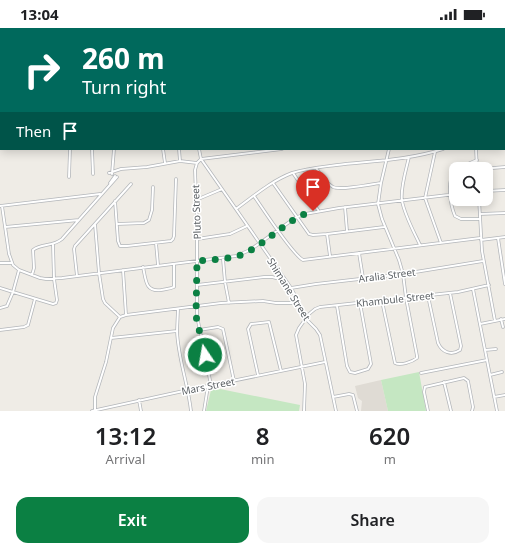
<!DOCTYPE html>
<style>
body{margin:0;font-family:"Noto Sans",sans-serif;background:#f6f6f6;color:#202124;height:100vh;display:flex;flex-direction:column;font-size:15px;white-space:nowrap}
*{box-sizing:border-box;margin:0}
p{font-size:13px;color:#757577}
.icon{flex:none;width:22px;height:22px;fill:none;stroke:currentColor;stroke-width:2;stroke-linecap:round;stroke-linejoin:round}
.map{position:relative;height:383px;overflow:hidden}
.details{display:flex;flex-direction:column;background:#fff;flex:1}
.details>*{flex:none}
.top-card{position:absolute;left:0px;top:0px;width:505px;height:122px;box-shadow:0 2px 10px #0003;background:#00695c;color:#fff;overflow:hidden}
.tools{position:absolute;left:449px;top:134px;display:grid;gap:8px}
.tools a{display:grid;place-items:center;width:44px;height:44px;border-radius:8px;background:#fff;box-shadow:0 2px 10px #0003;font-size:20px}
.pin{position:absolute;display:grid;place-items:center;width:34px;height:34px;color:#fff;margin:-41px -17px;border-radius:50% 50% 50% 0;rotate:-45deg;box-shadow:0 0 4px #0007}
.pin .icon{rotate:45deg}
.me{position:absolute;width:44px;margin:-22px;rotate:348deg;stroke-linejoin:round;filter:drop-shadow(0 0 3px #0008)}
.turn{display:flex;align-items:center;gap:14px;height:84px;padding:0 16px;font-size:18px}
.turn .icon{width:52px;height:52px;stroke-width:2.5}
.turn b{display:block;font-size:28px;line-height:34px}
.then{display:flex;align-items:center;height:38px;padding:0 16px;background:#0003;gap:8px;font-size:15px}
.eta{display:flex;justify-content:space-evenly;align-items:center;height:68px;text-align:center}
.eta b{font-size:24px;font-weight:600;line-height:28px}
.action{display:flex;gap:8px;margin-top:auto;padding:8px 16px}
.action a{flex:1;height:46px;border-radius:12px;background:#0b8043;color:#fff;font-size:16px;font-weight:600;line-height:46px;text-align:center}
.action a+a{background:#f6f6f6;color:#202124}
.status{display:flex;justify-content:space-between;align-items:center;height:28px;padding:0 20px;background:#fff;direction:ltr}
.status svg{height:11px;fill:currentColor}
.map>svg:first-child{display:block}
.industrial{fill:#dedcd8}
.education{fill:#dfdbd4}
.green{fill:#c5e7c2}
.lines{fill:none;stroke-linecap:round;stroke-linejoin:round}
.street-casing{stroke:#b3b6ba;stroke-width:3.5}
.street{stroke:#fff;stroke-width:2}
.rail{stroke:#b4b5b6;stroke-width:1;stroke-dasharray:1 5;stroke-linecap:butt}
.route{stroke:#0b8043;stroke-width:7;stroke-dasharray:0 12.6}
.labels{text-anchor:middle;stroke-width:3;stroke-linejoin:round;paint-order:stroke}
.street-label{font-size:10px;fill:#5d6266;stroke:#fff}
</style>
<div class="status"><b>13:04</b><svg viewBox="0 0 49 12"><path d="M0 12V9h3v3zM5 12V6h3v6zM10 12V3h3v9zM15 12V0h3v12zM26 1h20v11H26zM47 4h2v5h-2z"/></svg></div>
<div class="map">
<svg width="505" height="383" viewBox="0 0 505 383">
<rect width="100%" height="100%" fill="#efece6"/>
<path class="industrial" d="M206,0H505V27H504V1Z"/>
<path class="education" d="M381,352L388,383H361L362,373L358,370L355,358Z"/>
<path class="green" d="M419,344L426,383H388L381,352Z
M215,360L300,377L299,383H206L211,362Z"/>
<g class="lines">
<defs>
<path id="street" d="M190,0V1
M468,0L469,1
M0,90H1
M504,117H505
M92,121L93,146
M163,121L165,135
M179,121L180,133
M199,121L201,131L282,121
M476,121L477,141
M435,124L425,170L441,215
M409,129C406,142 400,161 402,173C405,188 414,204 420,217
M316,140C320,146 326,155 333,159C341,163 370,156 381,155
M456,141C446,152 450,176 455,188L461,191H480
M456,141L477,132
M481,141L505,139
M109,145L121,141L147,139L180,133L197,135
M293,145L318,182
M112,146L114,121
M69,149L70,121
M110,155L115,148
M273,155L309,206L313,207L327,206L384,199
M486,163L505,162
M254,168C263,181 292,226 303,232L480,210
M479,171L482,223L495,293
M196,172L222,161
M115,173L118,213L120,218H127L171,213L173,211L174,208L176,151
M0,178L100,166
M2,178L9,226L13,237L19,242L40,250L46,251L62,250L236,228L250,222L295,190L305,186L339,180L456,166
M345,179L347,203
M236,181C254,168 271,153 292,145C307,140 322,139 337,137C373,133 409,132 443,121
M480,186L505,185
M95,196L99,245L103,271L105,275L120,289
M117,196L144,195L149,192L152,182L153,159
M5,199L79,192
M327,206L330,228
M498,210L505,256
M197,211L230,206L247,198
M481,212L505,209
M156,215L158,237
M359,225L363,250
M223,231L225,254L229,275
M0,235H11
M143,239C146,252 145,264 161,262C165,261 170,261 174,259V236
M19,242L13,264L53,276L56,275L57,272L54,251L53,217
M32,247L34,240L33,222C41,215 53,219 62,211L117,149
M77,248L74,221L75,218L131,156
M197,257L264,249H272L284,252
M0,260L13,264L7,278L0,280
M291,260L316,256L403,246L483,233
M473,261L497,383
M428,268L438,315C442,324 451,328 460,322L461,318L450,265
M382,273L395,335C400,338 412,334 417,330V328L406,270L403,246L399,232L382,191L378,176L381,155L389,121
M337,278L347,338L350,344L355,345L368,341L371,336L360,275
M126,287L221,275L263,273L276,275H298
M501,291L503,299
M480,296L505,291
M0,302L24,299L28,297L35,271
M199,302L218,299L223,301L234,353
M177,303L178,281
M111,310L177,303C178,330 188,356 191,383
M485,322L496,321
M421,345L487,332
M258,347L248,301L251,296L269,294L281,343
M490,347L502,344
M444,354L451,383
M211,357L197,288V194L195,142L197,135L201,131L291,260L297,271L304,289L316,301L320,307L336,383
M333,369L349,366L353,367L357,383
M494,369L505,367
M139,372L141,383
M95,382V369L106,334L113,300L120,289L126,287L123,242
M92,383L188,362L325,334
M204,383L208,358
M304,383L305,356L296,307L299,300L309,286L315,281L320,279L458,264L489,257
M428,383L424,364L425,359L464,350L468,353L473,379L472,383"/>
</defs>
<use href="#street" class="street-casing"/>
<use href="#street" class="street"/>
<path class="rail" d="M504,28H505"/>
</g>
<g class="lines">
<path class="route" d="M205,327L196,288L197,233C212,231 229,232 243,226C268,215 286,191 313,183"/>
</g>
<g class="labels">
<g class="street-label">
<text transform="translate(196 184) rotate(-92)" y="4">Pluto Street</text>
<text transform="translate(387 247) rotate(-7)" y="4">Aralia Street</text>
<text transform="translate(289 261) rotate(58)" y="4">Shimane Street</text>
<text transform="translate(395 271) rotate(-6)" y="4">Khambule Street</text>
<text transform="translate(208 358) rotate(-11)" y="4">Mars Street</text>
</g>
</g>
</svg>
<div class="tools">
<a><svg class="icon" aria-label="search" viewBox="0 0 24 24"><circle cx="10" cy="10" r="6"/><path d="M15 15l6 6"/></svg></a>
</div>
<div class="pin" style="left:313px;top:183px;background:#d93025"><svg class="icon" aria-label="arrive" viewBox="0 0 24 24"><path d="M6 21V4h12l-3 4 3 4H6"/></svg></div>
<svg class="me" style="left:205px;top:327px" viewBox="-20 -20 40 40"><circle r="17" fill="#0b8043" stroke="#fff" stroke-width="3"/><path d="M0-11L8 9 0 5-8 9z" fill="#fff"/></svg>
<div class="top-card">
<div class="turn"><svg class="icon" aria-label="right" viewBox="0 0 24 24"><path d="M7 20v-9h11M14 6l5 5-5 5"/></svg><div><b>260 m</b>Turn right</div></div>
<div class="then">Then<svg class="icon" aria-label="arrive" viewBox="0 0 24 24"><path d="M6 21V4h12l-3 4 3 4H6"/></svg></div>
</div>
</div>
<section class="details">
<div class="eta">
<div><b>13:12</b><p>Arrival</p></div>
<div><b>8</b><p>min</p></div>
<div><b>620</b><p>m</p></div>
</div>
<div class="action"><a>Exit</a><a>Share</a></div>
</section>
